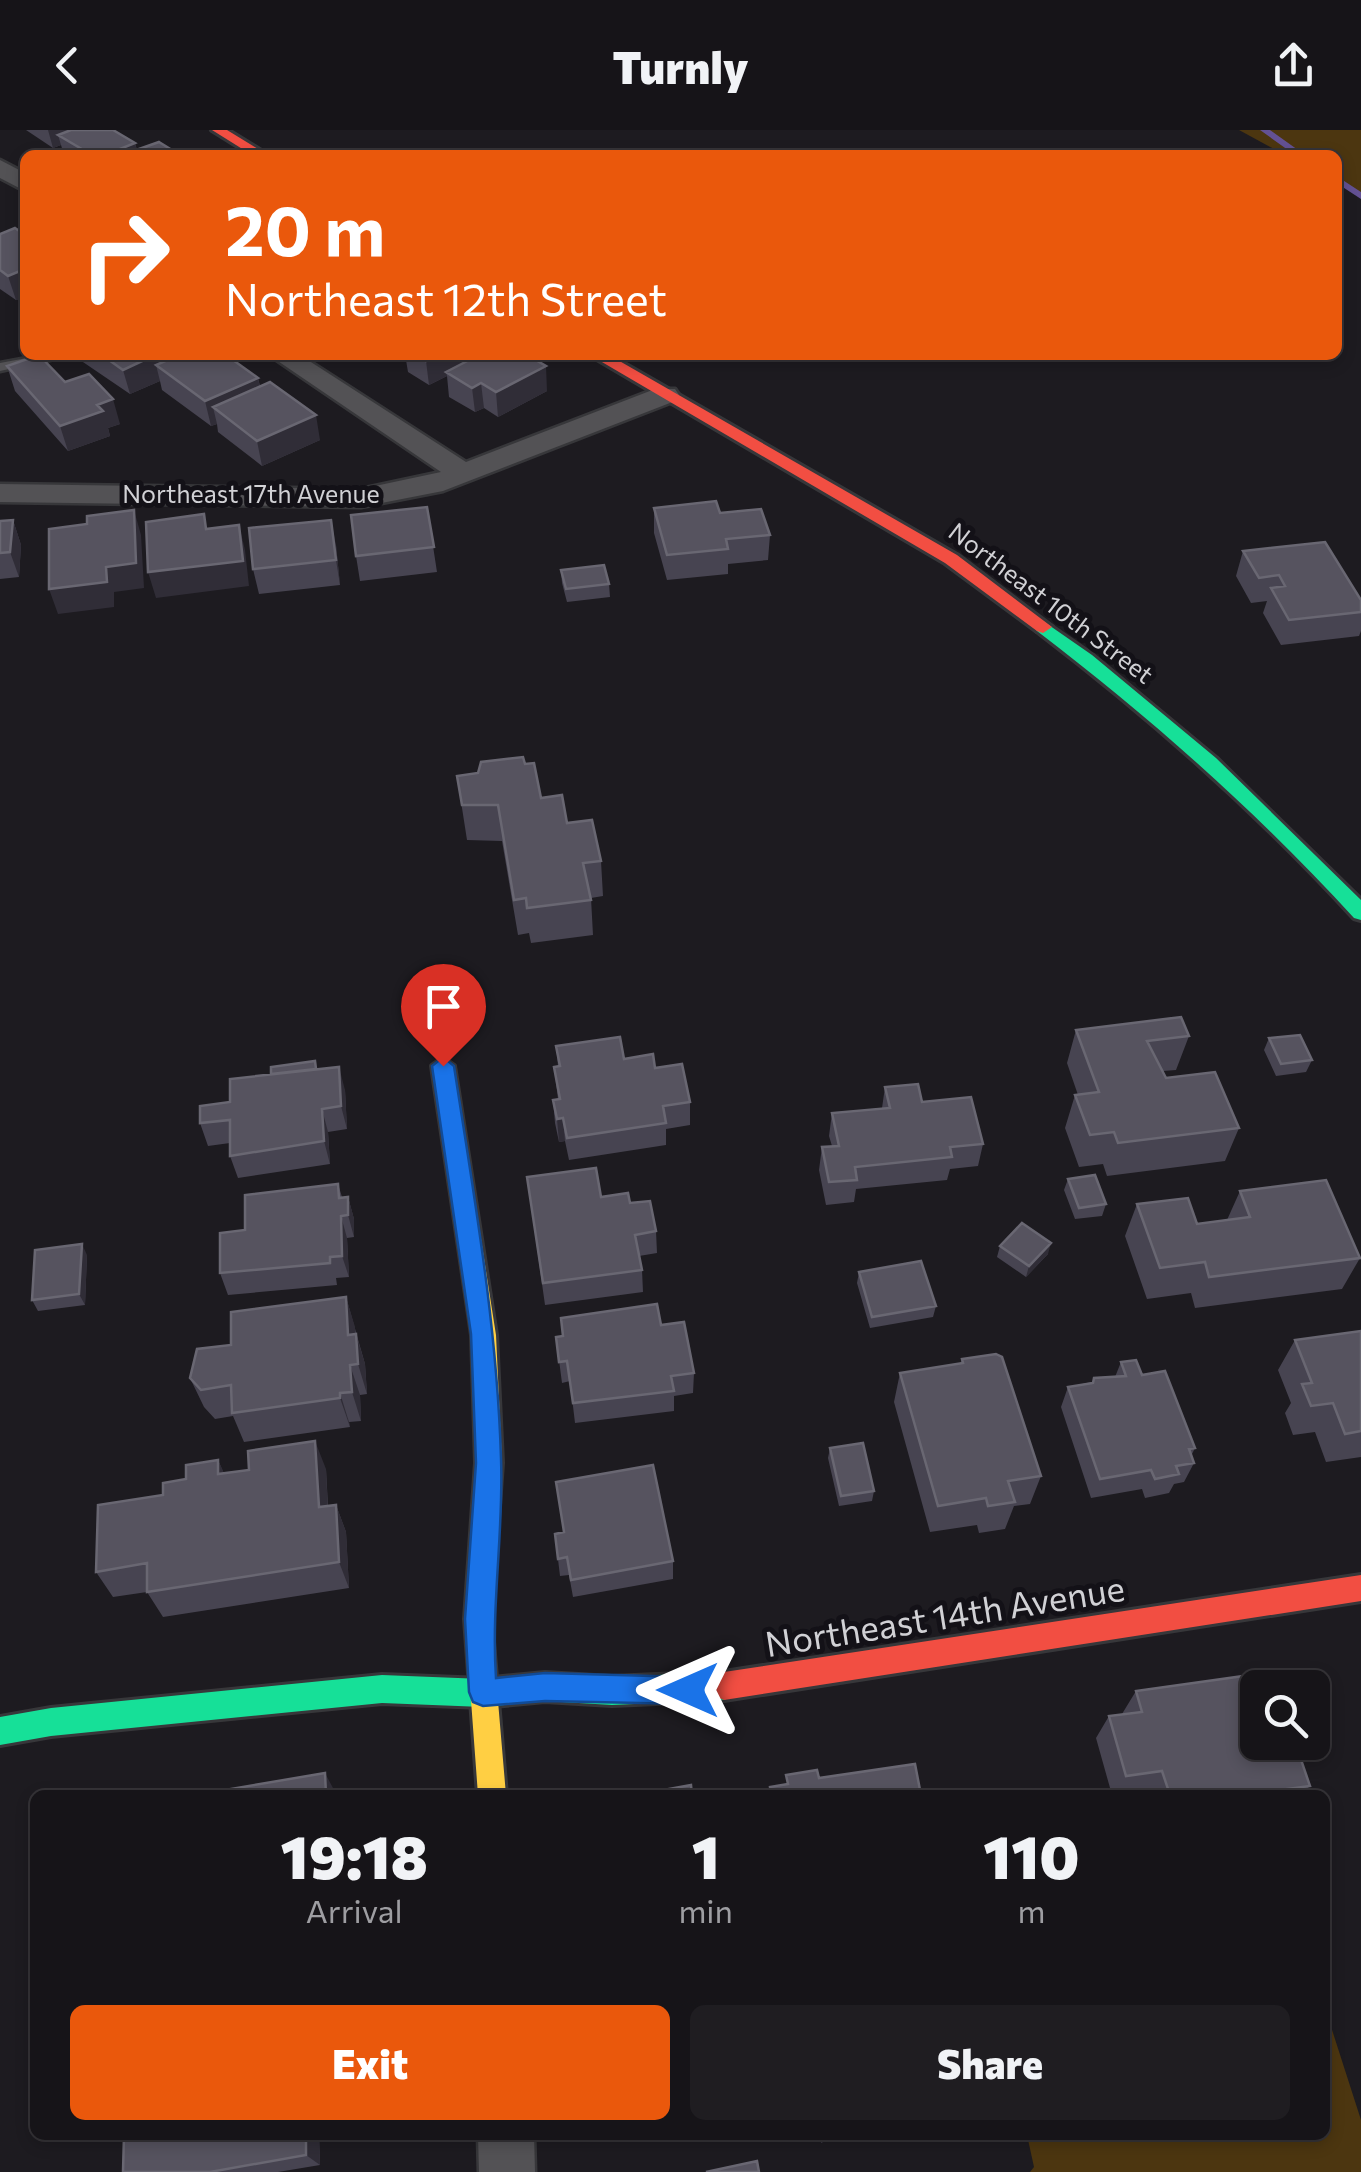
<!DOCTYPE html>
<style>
body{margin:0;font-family:Commissioner,sans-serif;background:#1f1d21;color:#f1f3f6;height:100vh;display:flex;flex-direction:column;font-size:38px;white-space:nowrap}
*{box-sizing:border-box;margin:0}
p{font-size:32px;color:#9e9ea2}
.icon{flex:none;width:55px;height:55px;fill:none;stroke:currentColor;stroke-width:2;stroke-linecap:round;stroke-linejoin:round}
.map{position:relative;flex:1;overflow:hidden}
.drawer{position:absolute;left:30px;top:1660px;width:1300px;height:350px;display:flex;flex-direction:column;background:#161418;border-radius:15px;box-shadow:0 5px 15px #0003,0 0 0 2px #353337}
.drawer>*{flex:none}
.top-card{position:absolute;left:20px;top:20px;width:1322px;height:210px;border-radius:15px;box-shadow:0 5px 15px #0003,0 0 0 2px #353337;background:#ea580c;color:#fff;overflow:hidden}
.buttons{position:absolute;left:1240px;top:1540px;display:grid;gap:20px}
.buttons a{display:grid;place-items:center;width:90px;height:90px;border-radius:15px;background:#161418;box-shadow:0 5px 15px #0003,0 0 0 2px #353337;font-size:50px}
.pin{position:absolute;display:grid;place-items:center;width:85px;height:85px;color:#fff;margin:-102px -42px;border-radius:50% 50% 50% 0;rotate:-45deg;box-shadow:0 0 10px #0007}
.pin .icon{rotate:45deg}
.me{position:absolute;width:110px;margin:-55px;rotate:270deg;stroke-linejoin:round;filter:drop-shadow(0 0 8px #0008)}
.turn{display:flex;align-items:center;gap:35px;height:210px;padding:0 40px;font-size:45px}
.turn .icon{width:130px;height:130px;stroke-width:2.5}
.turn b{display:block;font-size:70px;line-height:85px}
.eta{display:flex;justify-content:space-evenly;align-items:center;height:170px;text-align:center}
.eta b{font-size:60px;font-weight:800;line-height:70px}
.cta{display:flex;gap:20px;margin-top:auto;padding:20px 40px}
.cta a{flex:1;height:115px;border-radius:15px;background:#ea580c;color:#fff;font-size:40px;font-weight:800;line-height:115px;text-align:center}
.cta a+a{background:#1f1d21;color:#f1f3f6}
header{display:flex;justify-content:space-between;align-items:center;height:130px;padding:0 40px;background:#161418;font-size:45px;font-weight:800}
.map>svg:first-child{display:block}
.forest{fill:#4c3610}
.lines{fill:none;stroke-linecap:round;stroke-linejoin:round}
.stream{fill:#635193;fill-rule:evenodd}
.lane-casing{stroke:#37373a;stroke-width:5}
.street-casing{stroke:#37373a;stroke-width:5}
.fast-casing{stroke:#37373a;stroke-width:6}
.slow-casing{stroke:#37373a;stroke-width:6}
.jam-casing{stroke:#37373a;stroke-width:6}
.lane{fill:#535255;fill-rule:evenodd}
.street{fill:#535255;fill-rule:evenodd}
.fast{fill:#16e098;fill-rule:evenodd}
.slow{fill:#ffcf43;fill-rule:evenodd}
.jam{fill:#f24e42;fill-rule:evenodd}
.wall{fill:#474451}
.shaded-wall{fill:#302d37}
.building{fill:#56535f;stroke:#696772;stroke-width:2.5}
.route{fill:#1a73e8;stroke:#114b97;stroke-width:2.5}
.labels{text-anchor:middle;stroke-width:10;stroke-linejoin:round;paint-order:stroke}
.far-street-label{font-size:25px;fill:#d1d1d5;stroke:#131117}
.near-street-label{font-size:35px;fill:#d1d1d5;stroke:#131117}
</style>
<header><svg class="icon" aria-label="back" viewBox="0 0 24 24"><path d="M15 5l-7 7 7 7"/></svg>Turnly<svg class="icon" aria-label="share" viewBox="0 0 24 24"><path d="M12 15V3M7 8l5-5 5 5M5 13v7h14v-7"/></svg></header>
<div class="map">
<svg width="1361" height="2042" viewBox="0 0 1361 2042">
<rect width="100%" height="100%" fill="#1d1b20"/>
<path class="forest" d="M1239,0H1361V66L1338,54V25H1285Z
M1325,1878L1361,1990V2042H1030L1034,2037L1027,2005H1325Z"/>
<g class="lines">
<path class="stream" d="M1260,0H1270L1305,25H1295Z
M1338,47L1361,62V69L1338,54Z"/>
<defs>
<path id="lane" d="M43,225H72L0,241V233Z"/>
<path id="street" d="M0,30L25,43V61L0,48Z
M269,225H300L466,332L655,259H675L679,265L675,271L443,361L361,377L0,372V354L361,359L441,342Z
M478,2005H534L535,2042H479Z"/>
<path id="fast" d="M1043,491L1092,525L1216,628L1361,770V790L1354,788C1257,682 1151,588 1037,501L1034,497Z
M724,1542L734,1546L738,1556L734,1566L724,1570L612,1575L545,1571L483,1577L382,1573L51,1606L0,1615V1587L51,1578L382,1545L483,1549L545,1543L612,1547Z"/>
<path id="slow" d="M443,928L454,936L496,1205L502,1333L491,1489L506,1665H478L465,1489L476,1333L472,1205L432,936Z"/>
<path id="jam" d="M212,0H227L268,25H252Z
M590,225H609L957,425L1052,497L1043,503L1037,501L945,433Z
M1361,1445V1471L724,1570L714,1566L710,1556L714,1546L724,1542Z"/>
</defs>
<use href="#lane" class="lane-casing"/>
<use href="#street" class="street-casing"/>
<use href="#fast" class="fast-casing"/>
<use href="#slow" class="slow-casing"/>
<use href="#jam" class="jam-casing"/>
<use href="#lane" class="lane"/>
<use href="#street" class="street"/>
<use href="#fast" class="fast"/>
<use href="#slow" class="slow"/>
<use href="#jam" class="jam"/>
</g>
<path class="wall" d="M26,0H113L135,13L137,20L180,25H64L61,15L53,18Z
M0,104L25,105V167L16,170L0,159Z
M79,225H226L258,248L260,256L320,310L262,336L218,302L217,294L211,296L162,260L160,251L130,264L80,230Z
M401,225H476V227L547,261L498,287L484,278L475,282L449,267L447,246L429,255L408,242L406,230Z
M7,236L65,252L120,294L108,298L110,306L68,321L15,261Z
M427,377L437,442L360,451L356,426Z
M654,378L720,383L770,405L768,430L728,434V444L667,450L654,403Z
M13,390L21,415L19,447L0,449V391Z
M336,415L340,455L259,464L253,439Z
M1243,421L1361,470V501L1359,506L1281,515L1263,483L1267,471L1251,473L1236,446Z
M561,440L609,454L610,467L567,472L562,453Z
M525,634L541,668L567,693L601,731L603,766L591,768L593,805L531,813L529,803L518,805L502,711L467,710L457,646Z
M1076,900L1189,906L1176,940L1163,941L1166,948L1239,998L1225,1031L1107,1046L1103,1034L1079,1037L1065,998L1075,965H1078L1067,933Z
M1269,908L1312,930L1306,942L1276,946L1264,920Z
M556,916L624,929L655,938L690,972V995L666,999V1015L569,1030L565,1011L559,1012L555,993L553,970L558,969L554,937L558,936Z
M317,939L345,960L347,999L328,1002L330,1034L238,1048L230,1026V1013L208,1016L200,993L230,972Z
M885,957L922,972L983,1014L978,1036L950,1039L947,1050L856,1059L854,1072L826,1075L819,1040L822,1017L832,1016L829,1006L832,983L882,978Z
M527,1047L630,1073L656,1101L657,1123L639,1126L642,1140L643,1162L545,1175Z
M1068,1049L1106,1074L1102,1086L1075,1089L1064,1060Z
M338,1054L342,1067H348L354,1089V1107L347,1108L349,1147L336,1148L337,1155L228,1165L220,1143L245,1100Z
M1240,1061L1360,1128L1342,1159L1195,1178L1191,1163L1147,1169L1125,1106L1137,1074L1197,1094L1227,1090Z
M1000,1116L1048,1124L1026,1147L997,1127Z
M87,1125L85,1175L38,1181L32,1170Z
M859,1142L936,1176L933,1187L870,1198L857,1153Z
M346,1167L365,1234L367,1264L360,1265L361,1291L349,1292L350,1297L244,1312L233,1286L215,1289L204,1277L190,1248L231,1215Z
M661,1195L694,1243L693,1263L674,1266V1281L575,1293L570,1251L562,1253L556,1207Z
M1361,1201V1327L1326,1332L1315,1302L1293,1305L1285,1283L1291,1273L1278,1240L1295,1210Z
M962,1229L1041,1346L1030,1374L1014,1376L1005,1399L979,1403L977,1395L930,1402L894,1272L900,1243L961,1233Z
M1121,1232L1142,1245L1195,1318L1191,1326L1194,1333L1184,1352L1174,1354L1169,1363L1145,1368L1142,1359L1091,1368L1061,1277L1068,1257L1115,1247Z
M830,1318L874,1361L872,1371L839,1376L828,1328Z
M218,1330L224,1344L326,1339L328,1376L336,1375L346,1402L349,1458L163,1487L147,1462L113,1467L96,1442L163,1365L186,1349Z
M555,1404L673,1431V1449L573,1467L569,1445L560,1446Z
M1258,1558L1310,1656L1300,1665H1148L1147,1662L1112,1665L1096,1608L1109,1586L1122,1584L1136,1561Z
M124,2005H319L320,2035L278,2042H123Z
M811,2005H826L822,2013Z"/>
<path class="shaded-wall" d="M48,0H94L58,5L61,15L53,18Z
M135,13L138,25H105Z
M25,139V152L20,148L25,167L16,170L8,146Z
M155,225H201L156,235L160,251L130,264L123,240Z
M437,225H476V231L446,242L447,246L429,255L426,231Z
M546,236L547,261L498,287L496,262Z
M258,248L263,273L213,277L217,294L211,296L205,271Z
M481,253L484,278L475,282L472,258Z
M113,269L120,294L108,298L110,306L68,321L60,296L97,275Z
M316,285L320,310L262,336L257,311Z
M134,380L141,405L144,458L114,462V477L58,484L49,459L106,437Z
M13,390L21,415L19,447L10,422Z
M331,390L336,415L340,455L336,430Z
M239,395L245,420L249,456L156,468L148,442Z
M339,937L345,960L347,999L341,976Z
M322,979L328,1002L330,1034L324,1011Z
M563,988L565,1011L559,1012L557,989Z
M348,1067L354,1089V1107L348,1085Z
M341,1086L347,1108L349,1147L342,1126Z
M1051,1113L1048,1124L1026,1147L1029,1136Z
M82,1114L87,1125L85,1175L79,1164Z
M346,1167L355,1197L357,1235L348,1205Z
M356,1204L365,1234L367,1264L358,1234Z
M350,1235L360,1265L361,1291L352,1262Z
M340,1263L349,1292L350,1297L340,1268Z
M315,1311L326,1339L329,1404L319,1377Z
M218,1330L231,1358L218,1344Z
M336,1375L346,1402L349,1458L339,1432Z
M325,1643L333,1658L334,1665H326Z
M306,2005H319L320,2035L306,2025Z"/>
<path class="building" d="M71,0H113L135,13L105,25H92L58,5Z
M159,12L180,25H122Z
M15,98L25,105V139L8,146L0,140V104Z
M39,225L65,252L89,244L113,269L97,275L103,281L60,296L7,236Z
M102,225H155L123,240Z
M179,225H226L258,248L205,271L156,235Z
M417,225H437L426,231Z
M479,225H527L546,236L496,262L481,253L472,258L446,242Z
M270,252L316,285L257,311L213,277Z
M716,371L720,383L761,379L770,405L726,409L728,419L667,425L654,378Z
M427,377L434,417L356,426L351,385Z
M134,380L136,433L106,437L107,452L49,459V399L87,394V386Z
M204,384L206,399L239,395L243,431L148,442L146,392Z
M13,390L10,422L0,423V391Z
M331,390L336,430L253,439L249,398Z
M1325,412L1361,470V482L1289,490L1271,458L1285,456L1279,445L1259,448L1243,421Z
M604,435L609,454L566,459L561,440Z
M523,627L525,634L534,633L541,668L562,665L567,693L592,690L601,731L583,733L591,770L527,778L526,768L514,770L498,675H462L457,646L478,643L481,632Z
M1181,887L1189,906L1147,911L1166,948L1215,942L1239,998L1118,1013L1114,1002L1090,1005L1075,965L1099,962L1076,900Z
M1300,905L1312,930L1281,934L1269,908Z
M620,907L624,929L653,924L655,938L682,934L690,972L663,976L666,993L567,1008L563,988L557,989L553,970L560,969L554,937L560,936L556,916Z
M315,931L316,939L271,944V937Z
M339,937L341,976L322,979L324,1011L230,1026V990L200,993V976L230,972V949Z
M918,954L922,972L971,967L983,1014L950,1017L952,1027L855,1037L857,1050L829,1052L822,1017L839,1016L832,983L890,978L885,957Z
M596,1038L601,1067L628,1063L630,1073L650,1071L656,1101L635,1105L642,1140L543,1153L527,1047Z
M1095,1045L1106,1074L1079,1078L1068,1049Z
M1326,1050L1360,1128L1209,1147L1205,1132L1160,1138L1137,1074L1188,1068L1197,1094L1250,1087L1240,1061Z
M338,1054L339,1068L348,1067V1085L341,1086L342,1126L330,1127V1133L220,1143V1103L245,1100V1065Z
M1022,1093L1051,1113L1029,1136L1000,1116Z
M82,1114L79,1164L32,1170L35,1120Z
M921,1131L936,1176L872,1187L859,1142Z
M346,1167L348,1205L356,1204L358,1234L350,1235L352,1262L340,1263V1268L232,1283L231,1255L201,1260L190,1248L197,1219L231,1215V1182Z
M657,1174L661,1195L684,1192L694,1243L671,1246L674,1261L573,1273L567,1231L559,1232L556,1207L563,1206L561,1188Z
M1361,1201V1301L1345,1304L1333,1273L1311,1276L1302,1254L1312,1253L1295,1210Z
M996,1224L1002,1227L1041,1346L1008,1351L1015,1372L988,1376L986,1368L938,1376L900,1243L963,1233L962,1229Z
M1136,1230L1142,1245L1165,1241L1195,1318L1189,1319L1194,1333L1176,1336L1179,1344L1155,1349L1151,1340L1100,1349L1068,1257L1093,1253L1094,1248L1126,1246L1121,1232Z
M315,1311L319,1377L336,1375L339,1432L147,1462V1433L96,1442L98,1375L163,1365V1353L186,1349V1335L218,1330V1344L249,1340L248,1321Z
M863,1313L874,1361L841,1366L830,1318Z
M653,1335L673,1431L571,1450L567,1427L558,1429L555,1404L564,1402L556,1352Z
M1258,1544L1263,1558H1258V1612H1295L1310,1656L1242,1665H1170L1162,1641L1126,1646L1109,1586L1142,1582L1136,1561Z
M915,1634L921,1665H771L770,1657L788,1654L786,1645L817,1640L819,1648Z
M325,1643L326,1665H207V1663Z
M691,1655L692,1665H636Z
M124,2005H306V2025L210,2042H123Z
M757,2031L759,2042H706Z"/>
<path class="route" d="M443,927L454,936C474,1066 497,1195 501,1328C504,1401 491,1473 496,1548L545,1543L688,1547L698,1551L702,1560L698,1570L688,1574L545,1571L483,1576L473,1572L469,1562L465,1489L476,1333L471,1204L432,936Z"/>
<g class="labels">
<g class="far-street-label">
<text x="251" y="373">Northeast 17th Avenue</text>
<text transform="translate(1051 473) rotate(37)" y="9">Northeast 10th Street</text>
</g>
<g class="near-street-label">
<text transform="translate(945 1487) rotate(-9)" y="12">Northeast 14th Avenue</text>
</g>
</g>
</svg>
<div class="buttons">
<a><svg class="icon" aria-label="search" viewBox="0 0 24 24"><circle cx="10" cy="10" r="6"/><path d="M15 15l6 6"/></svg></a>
</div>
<div class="pin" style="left:443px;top:936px;background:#d93025"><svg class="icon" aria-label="arrive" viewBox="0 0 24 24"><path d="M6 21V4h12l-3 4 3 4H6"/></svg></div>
<svg class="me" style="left:688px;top:1560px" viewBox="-20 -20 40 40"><path d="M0-17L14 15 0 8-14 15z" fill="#1a73e8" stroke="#fff" stroke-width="4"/></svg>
<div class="top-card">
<div class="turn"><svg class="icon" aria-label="right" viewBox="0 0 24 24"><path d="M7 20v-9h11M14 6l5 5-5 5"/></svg><div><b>20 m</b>Northeast 12th Street</div></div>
</div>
<section class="drawer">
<div class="eta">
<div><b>19:18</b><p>Arrival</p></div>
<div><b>1</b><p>min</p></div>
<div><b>110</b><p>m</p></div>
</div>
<div class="cta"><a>Exit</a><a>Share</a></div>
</section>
</div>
